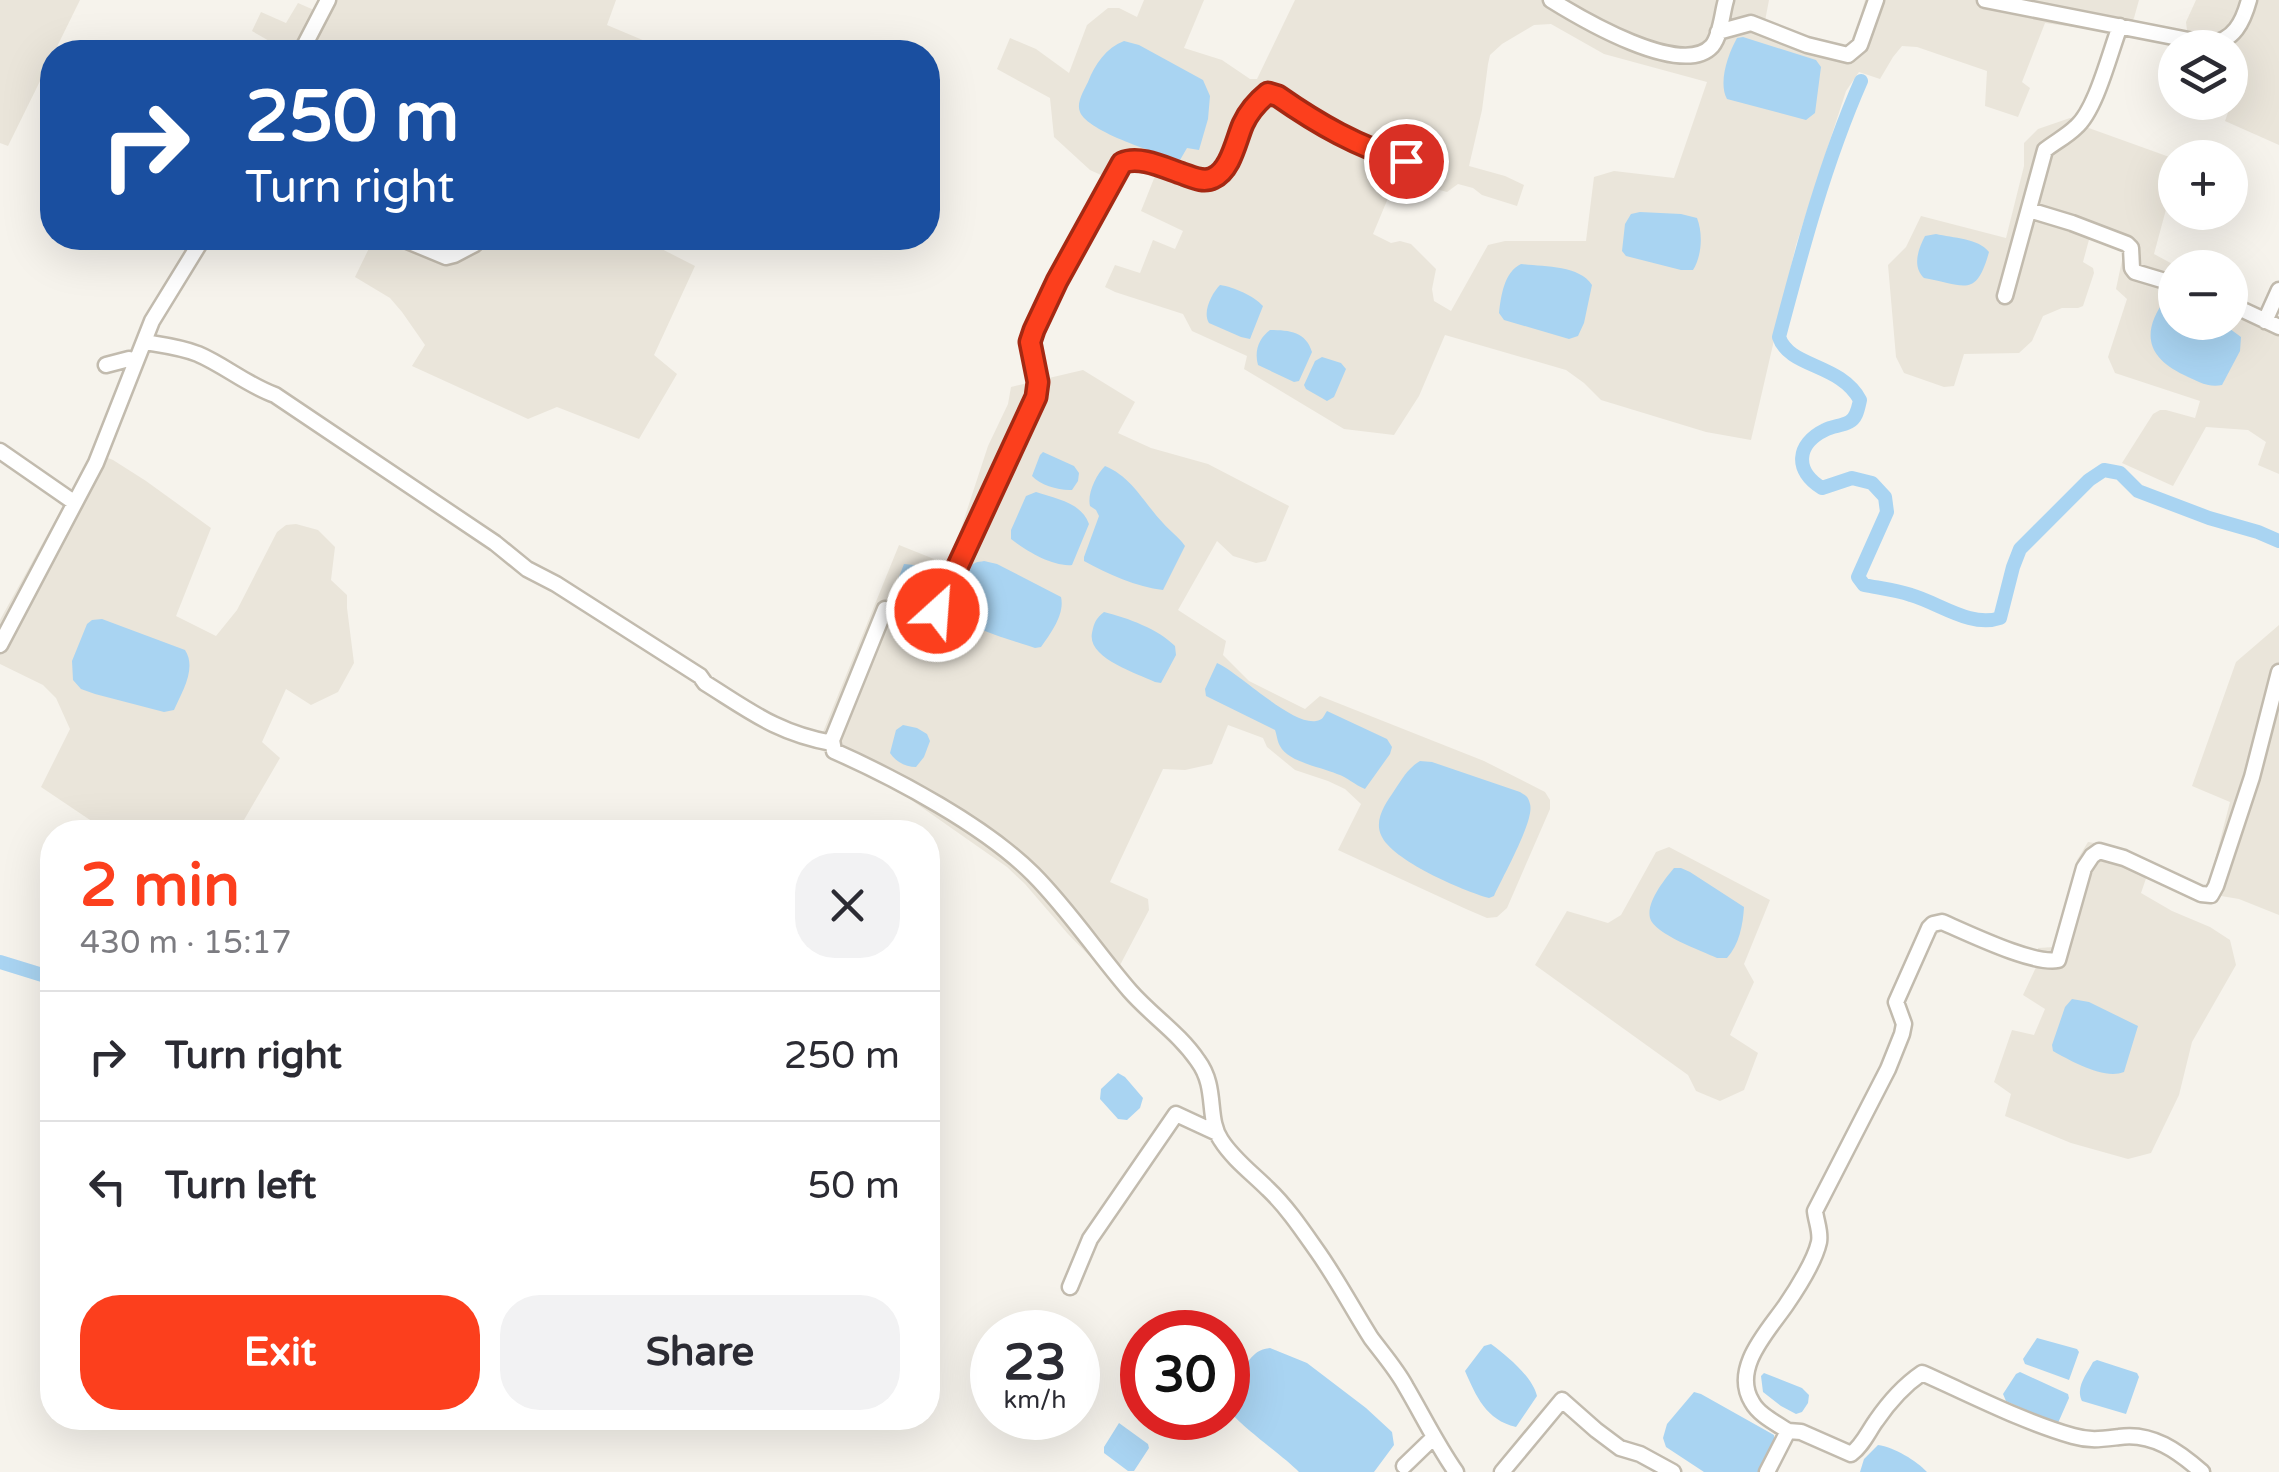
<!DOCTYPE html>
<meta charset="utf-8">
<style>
body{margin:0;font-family:"Varela Round",sans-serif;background:#f2f2f3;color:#2b2b33;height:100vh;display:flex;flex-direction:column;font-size:38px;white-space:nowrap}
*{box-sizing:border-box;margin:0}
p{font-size:32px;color:#7c7c81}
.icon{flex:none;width:55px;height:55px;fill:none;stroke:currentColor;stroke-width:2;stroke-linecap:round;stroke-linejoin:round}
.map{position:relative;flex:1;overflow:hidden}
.panel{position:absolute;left:40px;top:820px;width:900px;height:610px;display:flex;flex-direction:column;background:#fff;border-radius:40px;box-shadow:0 10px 40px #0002}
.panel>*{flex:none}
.guide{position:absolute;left:40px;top:40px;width:900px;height:210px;border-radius:40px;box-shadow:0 10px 40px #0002;background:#1a4fa0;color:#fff;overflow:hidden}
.controls{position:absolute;left:2158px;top:30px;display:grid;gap:20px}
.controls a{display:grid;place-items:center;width:90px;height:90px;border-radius:50%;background:#fff;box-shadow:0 10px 40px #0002;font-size:50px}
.speed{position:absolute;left:970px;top:1310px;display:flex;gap:20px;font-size:50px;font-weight:700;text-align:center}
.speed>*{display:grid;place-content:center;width:130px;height:130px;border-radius:50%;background:#fff;box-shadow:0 10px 40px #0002;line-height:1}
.speed small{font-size:25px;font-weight:400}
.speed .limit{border:15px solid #d22;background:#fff;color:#111}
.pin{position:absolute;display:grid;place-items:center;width:85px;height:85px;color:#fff;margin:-42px;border:5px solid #fff;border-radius:50%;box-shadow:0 2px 10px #0007}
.me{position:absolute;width:110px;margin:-55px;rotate:26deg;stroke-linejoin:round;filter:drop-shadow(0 0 8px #0008)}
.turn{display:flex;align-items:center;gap:35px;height:210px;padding:0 40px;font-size:45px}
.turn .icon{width:130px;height:130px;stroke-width:2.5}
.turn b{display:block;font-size:70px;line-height:85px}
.round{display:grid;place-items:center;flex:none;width:105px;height:105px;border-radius:40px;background:#f2f2f3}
.summary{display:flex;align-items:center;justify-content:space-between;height:170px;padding:0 40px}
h1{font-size:60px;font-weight:700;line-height:75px;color:#fc3f1d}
.primary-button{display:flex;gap:20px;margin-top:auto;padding:20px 40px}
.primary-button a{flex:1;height:115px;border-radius:40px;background:#fc3f1d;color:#fff;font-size:40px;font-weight:700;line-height:115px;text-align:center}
.primary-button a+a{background:#f2f2f3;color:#2b2b33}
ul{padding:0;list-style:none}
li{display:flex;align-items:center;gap:30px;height:130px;padding:0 40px;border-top:2px solid #e1e1e2}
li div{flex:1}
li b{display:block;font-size:38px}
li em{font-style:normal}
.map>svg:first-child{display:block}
.residential{fill:#eae5da;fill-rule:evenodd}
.water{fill:#a9d4f2}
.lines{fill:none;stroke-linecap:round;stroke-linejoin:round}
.canal{stroke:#a9d4f2;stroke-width:14}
.street-casing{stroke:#c2bbae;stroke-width:19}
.street{stroke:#fff;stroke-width:14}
.route-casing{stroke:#a42913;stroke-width:25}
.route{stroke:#fc3f1d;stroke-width:18}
</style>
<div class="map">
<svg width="2279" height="1472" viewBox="0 0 2279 1472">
<rect width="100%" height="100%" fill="#f6f3ec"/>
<path class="residential" d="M0,0H80L8,146L0,143Z
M320,0H616L607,25L671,52H265L271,42L252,31L261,12L286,23L298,3L314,10Z
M1144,0H1204L1184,48L1222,60L1250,79H1257L1295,0H1769L1765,21L1811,38L1849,46L1854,39L1865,0H2139L2134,18L2122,35L2110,32L2045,23L2022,82L2030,88L2018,117L1985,106L1987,71L1917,47L1902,46L1893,57L1880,79L1859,72L1846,91L1796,245L1751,440L1706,432L1601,400L1584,383L1566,370L1445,335L1419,396L1394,435L1344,429L1244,369L1247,356L1192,331L1183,314L1115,292L1105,287L1115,265L1140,273L1153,240L1175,249L1183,231L1141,211L1155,176L1135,171L1127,176L1123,185L1090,170L1054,137L1050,98L997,69L1010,38L1036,49L1069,73L1087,25L1108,8H1119L1137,17ZM1551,24L1604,54L1707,82L1674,178L1614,171L1594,177L1586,241H1505L1488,245L1451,311L1434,301L1432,289L1436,269L1411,244L1400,241L1391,243L1373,234L1391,191L1403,180L1447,192L1458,184L1473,188L1482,195L1517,206L1524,185L1505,176L1469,166L1482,110L1488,64L1490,55L1502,44L1534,25Z
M2196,0H2279V145L2225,121L2237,87L2230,84V48L2189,47L2186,22Z
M2070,118L2086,127L2175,159V176L2154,254L2178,267L2175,268V322H2230V298L2265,311L2279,323V474L2258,465L2266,442L2248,430L2206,427L2173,486L2122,463L2153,414L2160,410H2166L2195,418L2200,401L2115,373L2108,357L2127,299L2116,289L2124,251L2115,245L2090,236L2083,262L2093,268L2094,273L2083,306L2078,308H2062L2043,316L2032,341L2019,353L1964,354L1954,386L1944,387L1904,373L1896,357L1888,265L1906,247L1921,216L2006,238L2024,166V143L2038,129Z
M374,238H651L650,243L695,266L654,355L677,374L639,439L557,407L528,419L412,366L425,345L402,312L390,298L355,277Z
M1083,370L1135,402L1118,433L1151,448L1208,464L1289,506L1266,561L1256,563L1233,556L1217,541L1178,610L1226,641L1223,655L1249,681L1305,709L1320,696L1484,761L1545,792L1550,800V809L1507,908L1497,917L1487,918L1466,909L1338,850L1361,804L1345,789L1328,781L1295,770L1267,747L1263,738L1228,725L1212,764L1185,770L1163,769L1110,882L1148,899L1149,910L1119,967L1109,976L1068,934L1025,884L1007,867L897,790L819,749L823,732L899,545L949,565L988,446L1008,404L1011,387Z
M93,452L113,460L146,481L211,528L176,616L216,636L237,610L277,532L286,525L296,524L318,530L335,547L331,580L347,595V608L354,663L338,692L311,705L286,689L262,742L280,758L237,832H102L96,824L41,787L70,729L56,698L43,685L0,664V620Z
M2279,625V915L2239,899L2221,896L2208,887L2230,802L2192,786L2236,662Z
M2088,842L2115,846L2151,864L2141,893L2172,911L2210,927L2230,940L2236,965L2192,1042L2179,1095L2151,1153L2128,1159L2071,1143L2005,1116L2011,1094L1994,1082L2012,1030L2034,1035L2045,1009L2023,995L2038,963V948L2054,947L2077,860Z
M1669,847L1770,900L1744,964L1754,982L1730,1035L1758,1053L1744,1090L1720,1101L1696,1091L1688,1075L1535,965L1567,911L1608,923L1621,915L1656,852Z"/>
<path class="water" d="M1743,37L1816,60L1821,67L1815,113L1806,120L1727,99C1718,83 1728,54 1737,38Z
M1124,41L1139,45L1203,80L1210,96L1208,119L1199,150L1187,148L1180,160C1159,154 1088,132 1080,112C1076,103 1084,90 1088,82C1095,64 1106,48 1124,41Z
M1640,212L1681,214L1697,218C1703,233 1702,256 1693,270H1681L1626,256L1622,251L1625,224L1631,214Z
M1936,234C1953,238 1978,238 1989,252C1976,299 1965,285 1924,278C1912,267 1918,249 1925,236Z
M1521,264C1543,267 1579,265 1592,285L1584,323L1578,336L1569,339L1504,320L1499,313C1501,296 1504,272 1521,264Z
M1220,285C1234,287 1254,296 1263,306L1250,339L1241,337L1209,323C1202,312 1212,293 1220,285Z
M2166,298H2175V322L2222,323L2241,337L2240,351L2222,385C2208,388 2197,381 2184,375C2146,357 2141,332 2166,298Z
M1270,330C1290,330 1306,332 1312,352L1299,381L1294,382L1258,365C1254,351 1259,338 1270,330Z
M1322,357L1341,363L1346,369L1334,397L1327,401L1306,389L1304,385L1315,361Z
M1043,452L1074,466L1079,473L1078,481L1072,490C1060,491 1040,485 1032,476L1040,455Z
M1105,466C1132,477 1144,503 1163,523C1170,531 1179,537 1185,546L1163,590C1137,587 1107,574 1084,561V557L1099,516L1096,510L1090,506C1087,494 1096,475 1105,466Z
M1036,492C1056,499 1081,502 1089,524L1072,565C1053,567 1026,551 1011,539V530L1026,496Z
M984,561L997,564L1061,597C1065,614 1051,633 1041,647L1035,648C1012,640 968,629 953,611C953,600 965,567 975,563C978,561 981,562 984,561Z
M904,564L914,565L942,580C942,615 913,617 889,602Z
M1104,612C1128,618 1158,629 1175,646L1176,655L1161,683L1155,682C1136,673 1087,658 1092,633C1094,623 1096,618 1104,612Z
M102,619L185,650C197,668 182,692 174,710L164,712L95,694L81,689L73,680L72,661L87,624L92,620Z
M1217,663C1241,674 1291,725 1316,721C1323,720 1323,717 1327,711L1387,739L1392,747L1390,754L1365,789C1355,785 1347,777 1337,774C1321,767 1288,762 1280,746C1277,741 1277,735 1275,730L1206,696L1205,689Z
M903,725L917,728L927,734L930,741L924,757L916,767C906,767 896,762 890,753L896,730Z
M1420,761L1432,762L1520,792C1526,796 1528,796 1530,804C1535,820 1502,878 1494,896L1489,898C1463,891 1391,860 1381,835C1374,819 1386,803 1394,791C1402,779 1408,768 1420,761Z
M1674,868H1681L1690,872L1744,907C1743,925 1739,945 1727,958H1717C1702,951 1654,934 1650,918C1646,902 1665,879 1674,868Z
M2072,999L2089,1002L2138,1026L2124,1072C2104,1080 2071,1061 2053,1051L2052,1045L2065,1007Z
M1118,1073L1125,1077L1143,1098L1140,1108L1127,1120L1118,1119L1100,1099L1101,1089Z
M2037,1338L2077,1349L2079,1352L2069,1380L2025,1364L2023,1359Z
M1491,1344C1507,1356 1532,1376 1537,1396L1516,1427C1486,1420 1476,1396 1465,1371L1484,1346Z
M1270,1348L1307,1363L1366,1408L1392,1432L1394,1445L1374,1472H1299C1284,1456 1234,1422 1228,1408C1223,1395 1235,1382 1241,1372C1250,1359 1254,1350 1270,1348Z
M2097,1360L2137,1373L2139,1377L2126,1414L2082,1401C2075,1387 2087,1374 2093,1362Z
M2020,1372L2068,1394L2069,1398L2058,1423H2054L2006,1401L2003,1394L2016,1374Z
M1764,1373L1802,1388L1809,1395L1808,1403L1802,1412L1796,1414L1781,1406L1763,1392L1761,1376Z
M1694,1392L1701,1394L1774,1435V1443L1762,1472H1704L1666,1447L1663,1438L1667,1424Z
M1119,1423L1148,1444L1149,1448L1134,1471H1128L1104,1453V1447Z
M1878,1445C1894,1447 1917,1461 1927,1472H1860L1864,1459Z"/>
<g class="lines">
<path class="canal" d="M1861,81C1825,163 1802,250 1779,337C1789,368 1840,363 1860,400C1858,408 1857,418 1849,422C1842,426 1832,426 1825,430C1796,444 1794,471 1822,488L1852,478L1872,483L1885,497L1887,512L1858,577L1864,585C1879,588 1896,590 1911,595C1939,603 1971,628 2000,618L2013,567L2020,549L2089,480L2104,470L2120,473L2138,491L2209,518L2258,532L2279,541
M0,962L52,978"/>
<defs>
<path id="street" d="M1551,0C1580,18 1682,79 1712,46C1721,35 1722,13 1726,0
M1985,0L2209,44C2234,41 2243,22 2249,0
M1718,32L1751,23L1807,45L1848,55L1860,45L1876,0
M301,52L328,0
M1429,168L1381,154L1332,132L1278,96L1268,93C1259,100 1253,107 1247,117C1238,133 1228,180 1206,180C1198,181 1189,176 1183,174C1165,168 1139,155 1122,163L1057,281L1034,330L1030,342L1038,382L1036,397L937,611L926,620L885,609L832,740L834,751C897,779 985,826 1033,874C1069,910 1097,953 1130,991C1152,1016 1179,1033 1198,1061C1218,1088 1206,1118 1221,1140C1233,1159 1252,1173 1268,1189C1286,1206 1301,1228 1315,1248C1336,1277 1352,1308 1371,1338C1383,1354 1397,1370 1406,1387C1423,1416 1437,1445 1456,1472
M2029,210L2072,223L2127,244L2131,248L2132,268L2135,272L2175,284
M400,238L446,257L454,255L475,244
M2005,296L2045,150C2055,142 2067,136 2076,127C2096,110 2110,52 2120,26
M2230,304L2279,327
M2265,321L2279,290
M144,342C162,345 180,347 198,354C224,365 247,385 275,395L495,543L527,569L556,584L700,676L705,683C750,711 777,733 832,743
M106,365L129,359L136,361
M0,451L75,503
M0,645L96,463L152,321L203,238
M1070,1287L1090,1239L1176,1114L1217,1133
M1788,1431C1776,1423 1759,1415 1752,1402C1731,1368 1769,1330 1786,1305C1797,1289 1815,1260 1819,1242C1821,1232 1816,1221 1815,1211L1888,1069L1902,1034L1904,1024L1896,1002L1929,928L1933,924L1942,922C1968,933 2033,965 2058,960L2084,868L2092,856L2099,851L2124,858L2201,894L2211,895L2216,886L2252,777L2279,672
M1404,1466L1433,1438
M1502,1472L1562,1400L1596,1430L1620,1448L1640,1454L1673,1472
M1767,1472L1788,1431L1801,1432L1851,1454C1863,1445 1868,1432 1876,1421C1889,1402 1903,1386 1922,1373C1972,1395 2021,1421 2073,1436C2090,1441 2102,1439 2119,1437C2152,1432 2178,1451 2202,1472"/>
</defs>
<use href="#street" class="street-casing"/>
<use href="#street" class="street"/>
</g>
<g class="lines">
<defs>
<path id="route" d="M937,611L1036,397L1038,382L1030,342L1034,330L1057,281L1122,163C1139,155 1165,168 1183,174C1192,177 1203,183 1213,178C1231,170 1236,140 1243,124C1249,111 1257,102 1268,93L1278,96C1318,124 1358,147 1406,161"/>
</defs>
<use href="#route" class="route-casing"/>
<use href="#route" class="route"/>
</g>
</svg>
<div class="controls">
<a><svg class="icon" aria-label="layers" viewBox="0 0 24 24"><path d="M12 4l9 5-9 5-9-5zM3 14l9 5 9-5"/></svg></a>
<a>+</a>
<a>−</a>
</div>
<div class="speed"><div>23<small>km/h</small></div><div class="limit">30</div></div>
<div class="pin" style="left:1406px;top:161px;background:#d93025"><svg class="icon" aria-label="arrive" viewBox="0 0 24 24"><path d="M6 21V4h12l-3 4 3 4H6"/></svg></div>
<svg class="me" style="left:937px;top:611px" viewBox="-20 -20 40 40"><circle r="17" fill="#fc3f1d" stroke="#fff" stroke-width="3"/><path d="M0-11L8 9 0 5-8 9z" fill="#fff"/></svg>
<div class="guide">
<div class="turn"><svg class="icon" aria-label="right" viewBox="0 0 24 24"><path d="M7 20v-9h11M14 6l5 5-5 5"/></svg><div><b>250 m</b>Turn right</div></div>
</div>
<section class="panel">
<div class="summary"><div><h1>2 min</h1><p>430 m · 15:17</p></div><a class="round"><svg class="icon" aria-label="close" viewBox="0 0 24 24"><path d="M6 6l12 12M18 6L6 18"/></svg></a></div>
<ul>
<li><svg class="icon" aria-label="right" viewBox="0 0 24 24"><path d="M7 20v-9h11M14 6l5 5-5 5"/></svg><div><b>Turn right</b></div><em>250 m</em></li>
<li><svg class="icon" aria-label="left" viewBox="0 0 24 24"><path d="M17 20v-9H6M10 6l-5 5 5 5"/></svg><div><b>Turn left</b></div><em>50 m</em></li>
</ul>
<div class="primary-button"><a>Exit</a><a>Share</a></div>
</section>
</div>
